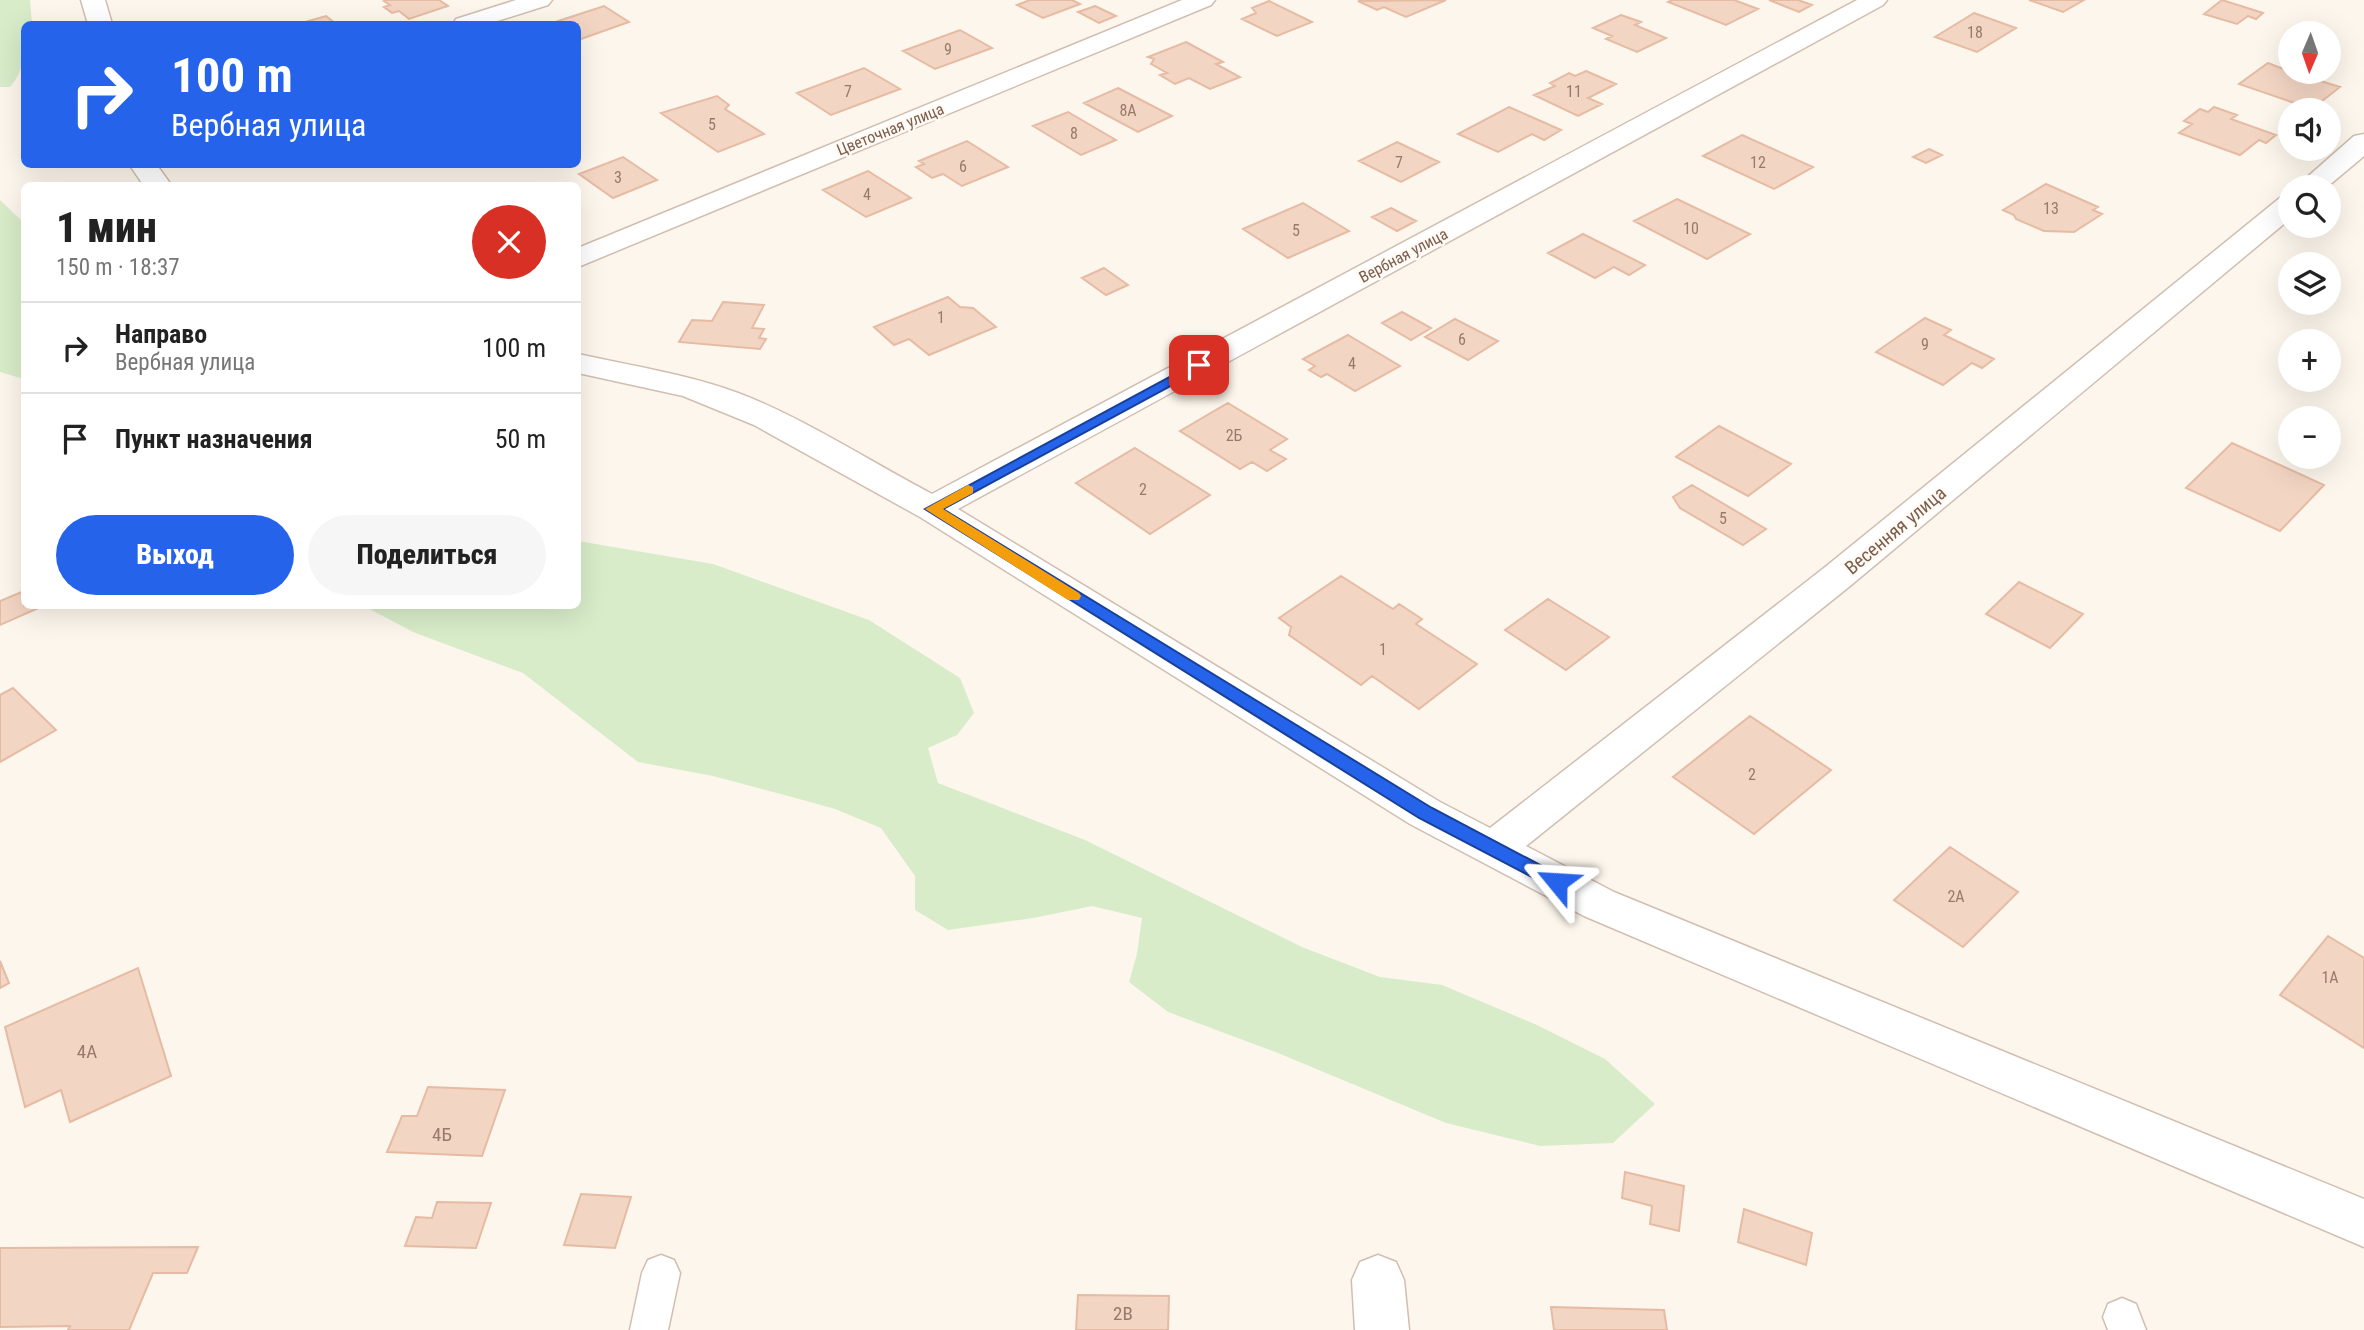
<!DOCTYPE html>
<html lang="ru">
<meta charset="utf-8">
<style>
body{margin:0;font-family:"Roboto Condensed",sans-serif;background:#f6f6f6;color:#222;height:100vh;display:flex;flex-direction:column;font-size:26px;white-space:nowrap}
*{box-sizing:border-box;margin:0}
p{font-size:23px;color:#767676}
.icon{flex:none;width:38px;height:38px;fill:none;stroke:currentColor;stroke-width:2;stroke-linecap:round;stroke-linejoin:round}
.map{position:relative;flex:1;overflow:hidden}
.sheet{position:absolute;left:21px;top:182px;width:560px;height:427px;display:flex;flex-direction:column;background:#fff;border-radius:10px;box-shadow:0 7px 28px #0002}
.sheet>*{flex:none}
.hud{position:absolute;left:21px;top:21px;width:560px;height:147px;border-radius:10px;box-shadow:0 7px 28px #0002;background:#2563eb;color:#fff;overflow:hidden}
.needle{width:46px;rotate:182deg}
.controls{position:absolute;left:2278px;top:21px;display:grid;gap:14px}
.controls a{display:grid;place-items:center;width:63px;height:63px;border-radius:50%;background:#fff;box-shadow:0 7px 28px #0002;font-size:35px}
.pin{position:absolute;display:grid;place-items:center;width:60px;height:60px;color:#fff;margin:-30px;border-radius:14px;box-shadow:0 4px 10px #0006}
.me{position:absolute;width:77px;margin:-38px;rotate:297deg;stroke-linejoin:round;filter:drop-shadow(0 0 5px #0008)}
.turn{display:flex;align-items:center;gap:24px;height:147px;padding:0 35px;font-size:32px}
.turn .icon{width:91px;height:91px;stroke-width:2.5}
.turn b{display:block;font-size:49px;line-height:60px}
.round{display:grid;place-items:center;flex:none;width:74px;height:74px;border-radius:37px;background:#f6f6f6}
.headline{display:flex;align-items:center;justify-content:space-between;height:119px;padding:0 35px}
h1{font-size:42px;font-weight:800;line-height:52px}
.primary-button{display:flex;gap:14px;margin-top:auto;padding:14px 35px}
.primary-button a{flex:1;height:80px;border-radius:42px;background:#2563eb;color:#fff;font-size:28px;font-weight:800;line-height:80px;text-align:center}
.primary-button a+a{background:#f6f6f6;color:#222}
ul{padding:0;list-style:none}
li{display:flex;align-items:center;gap:21px;height:91px;padding:0 35px;border-top:2px solid #e0e0e0}
li div{flex:1}
li b{display:block;font-size:26px}
li em{font-style:normal}
.map>svg:first-child{display:block}
.green{fill:#d8ecc9}
.building{fill:#f3d5c3;stroke:#e6bba3;stroke-width:2}
.lines{fill:none;stroke-linecap:round;stroke-linejoin:round}
.service-casing{stroke:#d1beb0;stroke-width:3}
.minor-casing{stroke:#d1beb0;stroke-width:3}
.service{fill:#fff;fill-rule:evenodd}
.minor{fill:#fff;fill-rule:evenodd}
.route{fill:#2563eb;stroke:#184099;stroke-width:2}
.slow{fill:#f59e0b}
.labels{text-anchor:middle;stroke-width:5;stroke-linejoin:round;paint-order:stroke}
.number-label{font-size:16px;fill:#987a6a}
.far-street-label{font-size:16px;fill:#7a5c4d;stroke:#fffaf3}
.street-label{font-size:19px;fill:#7a5c4d;stroke:#fffaf3}
.near-number-label{font-size:19px;fill:#987a6a}
</style>
<div class="map">
<svg width="2364" height="1330" viewBox="0 0 2364 1330">
<rect width="100%" height="100%" fill="#fdf6ec"/>
<path class="green" d="M0,0H30L32,24H24C24,48 27,68 10,87H0Z
M0,200L24,223V379L0,372Z
M578,541L713,564L869,620L960,678L974,713L957,735L928,748L938,783L1085,840L1302,947L1380,977L1442,985L1537,1025L1605,1059L1655,1104L1613,1143L1540,1146L1446,1123L1278,1053L1168,1012L1129,982L1137,954L1142,918L1092,906L1033,918L948,930L915,910V876L881,828L835,809L792,797L713,776L638,762L523,673L413,632L364,606H578Z"/>
<path class="building" d="M439,0L448,6L409,19L399,11L392,13L384,7L390,5L384,1L387,0Z
M1030,0H1072L1080,4L1043,18L1017,5Z
M1446,0L1406,17L1384,7L1377,10L1358,1Z
M1672,0H1734L1758,9L1726,25L1668,2Z
M1769,0H1798L1812,5L1799,12Z
M2029,0H2084L2063,12Z
M2222,0L2263,13L2256,19L2248,16L2237,24L2204,14Z
M1269,1L1312,22L1277,36L1242,19L1256,13L1252,8Z
M604,6L629,22L578,40V24H549Z
M1095,6L1116,16L1099,23L1078,12Z
M1974,13L2016,28L1977,52L1935,37Z
M1621,15L1641,22L1635,25L1666,38L1637,52L1606,39L1612,36L1593,28Z
M326,16L336,24H298Z
M960,30L992,48L935,69L903,51Z
M1186,42L1223,62L1216,64L1240,77L1210,89L1189,78L1175,84L1160,75L1167,73L1151,64L1154,59L1148,57Z
M2268,63L2291,72L2340,87L2312,109L2239,84Z
M864,68L900,89L831,115L797,93Z
M1586,71L1616,84L1588,98L1602,104L1578,116L1534,95L1555,86L1550,83L1569,73L1575,76Z
M1118,88L1172,116L1138,132L1084,103Z
M717,96L729,105L725,109L764,134L718,152L661,113Z
M1509,107L1561,130L1544,140L1532,134L1498,152L1458,134Z
M2214,107L2237,115L2231,119L2276,135L2266,143L2259,140L2240,155L2179,133L2192,124L2184,121L2200,109L2208,112Z
M1068,112L1116,140L1081,155L1033,126Z
M1742,135L1813,167L1774,189L1703,156Z
M967,141L1008,167L962,186L943,174L932,178L916,167L924,164L919,161Z
M1397,142L1439,162L1401,182L1359,161Z
M1929,149L1942,155L1926,163L1913,157Z
M623,157L657,180L613,198L579,174Z
M868,171L911,198L866,217L823,190Z
M2046,184L2098,207L2093,210L2102,214L2074,232L2044,231L2016,219L2014,215L2003,210Z
M1677,199L1750,234L1707,259L1634,221Z
M1303,203L1349,231L1288,258L1243,229Z
M1391,208L1416,221L1397,231L1372,217Z
M1583,234L1645,265L1629,275L1614,267L1595,278L1548,253Z
M1104,268L1128,285L1106,295L1082,278Z
M948,297L960,307L973,308L996,327L929,355L909,339L894,345L874,327Z
M723,302L764,305L752,328L764,329L759,338L766,339L760,349L679,342L692,320L712,321Z
M1402,312L1431,328L1411,340L1382,323Z
M1925,318L1951,330L1944,335L1994,359L1982,368L1972,363L1943,385L1876,352Z
M1455,319L1498,341L1468,360L1425,337Z
M1348,335L1400,366L1355,391L1327,374L1321,377L1309,370L1315,366L1303,359Z
M1228,403L1287,439L1270,450L1286,459L1267,471L1252,462L1240,469L1180,431Z
M1719,426L1791,464L1748,496L1676,457Z
M2232,443L2324,485L2280,531L2186,488Z
M1135,448L1210,495L1150,534L1076,483Z
M1692,485L1766,529L1743,545L1680,508L1673,497Z
M1341,576L1393,609L1399,604L1422,619L1416,624L1477,664L1419,709L1372,676L1361,685L1289,635L1291,627L1279,618Z
M2019,582L2083,614L2050,648L1986,614Z
M24,591V606H43L0,625V601Z
M1548,599L1609,637L1566,670L1505,630Z
M13,688L56,730L0,762V695Z
M1750,716L1831,770L1754,834L1673,777Z
M1950,847L2018,892L1963,947L1894,900Z
M2328,936L2364,958V1048L2280,995Z
M0,961L9,983L0,988Z
M138,968L171,1076L70,1122L61,1090L25,1107L5,1027Z
M428,1087L505,1090L482,1156L387,1152L402,1116H417Z
M1625,1172L1684,1186L1679,1231L1650,1224L1652,1206L1622,1198Z
M581,1194L631,1197L615,1248L564,1245Z
M437,1202L491,1203L476,1248L405,1246L416,1217L432,1218Z
M1744,1209L1812,1233L1806,1265L1738,1242Z
M198,1247L187,1273H153L129,1330H68L70,1326L0,1327V1248Z
M1078,1295L1169,1296L1168,1330H1076Z
M1551,1307L1664,1310L1667,1330H1554Z"/>
<g class="lines">
<defs>
<path id="service" d="M661,1255L674,1260L680,1273L668,1330H630L642,1273L648,1260Z
M2122,1298L2136,1304L2146,1330H2108L2103,1317L2108,1304Z"/>
<path id="minor" d="M81,0H105L112,24H88Z
M516,0H552L548,5L488,24H453L456,19Z
M1182,0H1215L1211,5L578,267V248Z
M1857,0H1887L1883,5L958,509L1440,802L1490,828L1824,568L2281,197L2291,195V218L1850,586L1526,846L1614,892L2364,1199V1247L1584,916L1410,824L920,517L754,425L683,396L578,373V354C632,366 687,374 738,393C802,417 871,462 932,494Z
M2364,134V156L2327,187H2296L2354,136Z
M129,164H156L172,186H144Z
M1378,1255L1396,1262L1404,1280L1409,1330H1355L1352,1280L1360,1262Z"/>
</defs>
<use href="#service" class="service-casing"/>
<use href="#minor" class="minor-casing"/>
<use href="#service" class="service"/>
<use href="#minor" class="minor"/>
</g>
<path class="route" d="M1199,361L1204,362V368L943,509L1432,808L1563,877L1566,882L1563,887H1551L1419,818L925,509Z"/>
<path class="slow" d="M968,485L973,487V493L943,509L1079,593L1081,596L1079,600H1068L925,509Z"/>
<g class="labels">
<g class="number-label">
<text x="1975" y="38">18</text>
<text x="948" y="55">9</text>
<text x="848" y="97">7</text>
<text x="1574" y="97">11</text>
<text x="1128" y="116">8А</text>
<text x="712" y="130">5</text>
<text x="1074" y="139">8</text>
<text x="1399" y="168">7</text>
<text x="1758" y="168">12</text>
<text x="963" y="172">6</text>
<text x="618" y="183">3</text>
<text x="867" y="200">4</text>
<text x="2051" y="214">13</text>
<text x="1691" y="234">10</text>
<text x="1296" y="236">5</text>
<text x="941" y="323">1</text>
<text x="1462" y="345">6</text>
<text x="1925" y="350">9</text>
<text x="1352" y="369">4</text>
<text x="1234" y="441">2Б</text>
<text x="1143" y="495">2</text>
<text x="1723" y="524">5</text>
<text x="1383" y="655">1</text>
<text x="1752" y="780">2</text>
<text x="1956" y="902">2А</text>
<text x="2330" y="983">1А</text>
</g>
<g class="far-street-label">
<text transform="translate(890 129) rotate(-22)" y="6">Цветочная улица</text>
<text transform="translate(1403 255) rotate(-28)" y="6">Вербная улица</text>
</g>
<g class="street-label">
<text transform="translate(1895 530) rotate(-40)" y="7">Весенняя улица</text>
</g>
<g class="near-number-label">
<text x="87" y="1058">4А</text>
<text x="442" y="1141">4Б</text>
<text x="1123" y="1320">2В</text>
</g>
</g>
</svg>
<div class="controls">
<a><svg class="needle" viewBox="-14 -14 28 28"><path d="M0-13l5 13h-10z" fill="#e53935"/><path d="M0 13l5-13h-10z" fill="#767676"/></svg></a>
<a><svg class="icon" aria-label="sound" viewBox="0 0 24 24"><path d="M4 9h4l5-4v14l-5-4H4zM17 9q2 3 0 6"/></svg></a>
<a><svg class="icon" aria-label="search" viewBox="0 0 24 24"><circle cx="10" cy="10" r="6"/><path d="M15 15l6 6"/></svg></a>
<a><svg class="icon" aria-label="layers" viewBox="0 0 24 24"><path d="M12 4l9 5-9 5-9-5zM3 14l9 5 9-5"/></svg></a>
<a>+</a>
<a>−</a>
</div>
<div class="pin" style="left:1199px;top:365px;background:#d93025"><svg class="icon" aria-label="arrive" viewBox="0 0 24 24"><path d="M6 21V4h12l-3 4 3 4H6"/></svg></div>
<svg class="me" style="left:1557px;top:882px" viewBox="-20 -20 40 40"><path d="M0-17L14 15 0 8-14 15z" fill="#2563eb" stroke="#fff" stroke-width="4"/></svg>
<div class="hud">
<div class="turn"><svg class="icon" aria-label="right" viewBox="0 0 24 24"><path d="M7 20v-9h11M14 6l5 5-5 5"/></svg><div><b>100 m</b>Вербная улица</div></div>
</div>
<section class="sheet">
<div class="headline"><div><h1>1 мин</h1><p>150 m · 18:37</p></div><a class="round" style="background:#d93025;color:#fff"><svg class="icon" aria-label="close" viewBox="0 0 24 24"><path d="M6 6l12 12M18 6L6 18"/></svg></a></div>
<ul>
<li><svg class="icon" aria-label="right" viewBox="0 0 24 24"><path d="M7 20v-9h11M14 6l5 5-5 5"/></svg><div><b>Направо</b><p>Вербная улица</p></div><em>100 m</em></li>
<li><svg class="icon" aria-label="arrive" viewBox="0 0 24 24"><path d="M6 21V4h12l-3 4 3 4H6"/></svg><div><b>Пункт назначения</b></div><em>50 m</em></li>
</ul>
<div class="primary-button"><a>Выход</a><a>Поделиться</a></div>
</section>
</div>
